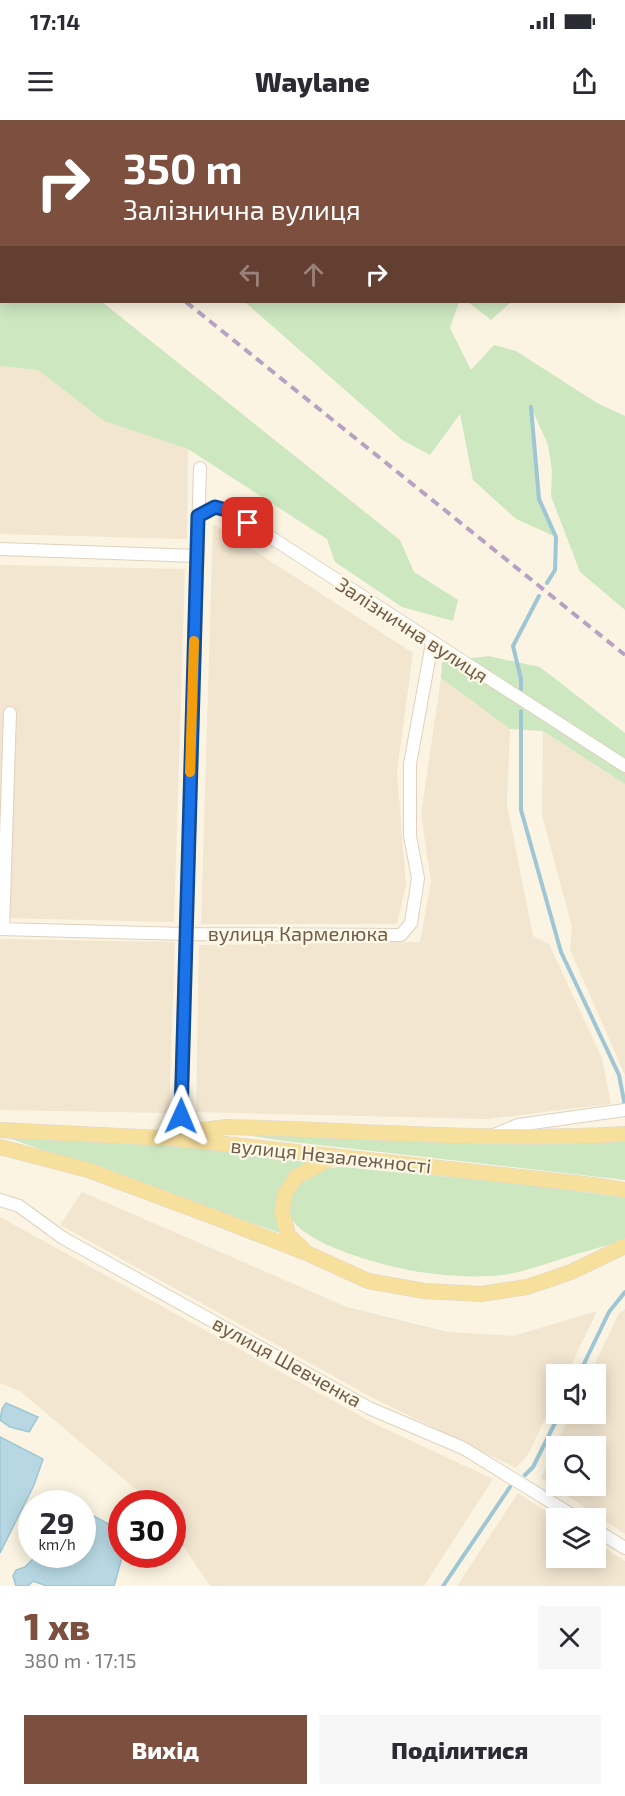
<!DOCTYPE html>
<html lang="uk">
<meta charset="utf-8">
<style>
body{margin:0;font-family:"Exo 2",sans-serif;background:#f7f7f7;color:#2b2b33;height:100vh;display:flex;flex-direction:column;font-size:22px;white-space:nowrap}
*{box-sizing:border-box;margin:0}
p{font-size:20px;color:#7c7c81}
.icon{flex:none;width:33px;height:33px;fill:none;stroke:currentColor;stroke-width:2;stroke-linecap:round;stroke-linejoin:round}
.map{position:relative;height:1466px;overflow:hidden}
.side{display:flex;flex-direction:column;background:#fff;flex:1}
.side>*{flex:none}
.guide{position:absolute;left:0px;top:0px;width:626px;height:183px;box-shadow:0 3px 15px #0003;background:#7c4f3e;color:#fff;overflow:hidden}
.buttons{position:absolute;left:546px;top:1244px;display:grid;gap:12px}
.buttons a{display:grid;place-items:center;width:60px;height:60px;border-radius:0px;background:#fff;box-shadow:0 3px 15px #0003;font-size:30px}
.speed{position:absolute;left:18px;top:1370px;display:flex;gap:12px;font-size:30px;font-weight:700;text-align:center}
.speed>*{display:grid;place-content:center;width:78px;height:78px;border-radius:50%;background:#fff;box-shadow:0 3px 15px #0003;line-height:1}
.speed small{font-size:15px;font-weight:400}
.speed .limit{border:9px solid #d22;background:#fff;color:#111}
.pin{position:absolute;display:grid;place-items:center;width:51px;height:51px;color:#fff;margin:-26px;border-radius:12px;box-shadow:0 3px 9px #0006}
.me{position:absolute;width:66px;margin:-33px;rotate:1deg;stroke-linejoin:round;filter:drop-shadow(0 0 4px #0008)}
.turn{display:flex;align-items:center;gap:21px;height:126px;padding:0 24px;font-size:27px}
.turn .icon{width:78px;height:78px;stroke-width:2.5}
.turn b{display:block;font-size:42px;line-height:51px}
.lanes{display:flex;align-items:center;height:57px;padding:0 24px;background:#0003;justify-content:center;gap:30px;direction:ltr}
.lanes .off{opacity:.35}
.round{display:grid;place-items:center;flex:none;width:63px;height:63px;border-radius:0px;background:#f7f7f7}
.summary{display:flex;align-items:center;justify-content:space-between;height:102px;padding:0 24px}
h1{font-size:36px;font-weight:800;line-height:45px;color:#7c4f3e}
.action{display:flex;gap:12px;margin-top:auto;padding:12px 24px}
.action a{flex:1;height:69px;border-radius:0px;background:#7c4f3e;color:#fff;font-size:24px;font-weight:800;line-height:69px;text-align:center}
.action a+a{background:#f7f7f7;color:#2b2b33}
.status{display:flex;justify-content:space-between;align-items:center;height:42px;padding:0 30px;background:#fff;direction:ltr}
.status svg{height:16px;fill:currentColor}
header{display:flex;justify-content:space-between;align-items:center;height:78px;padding:0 24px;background:#fff;font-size:27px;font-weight:800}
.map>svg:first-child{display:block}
.residential{fill:#f2e6d0;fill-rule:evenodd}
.green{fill:#cde7c1}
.water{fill:#b7d8e3;stroke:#9ec6d4;stroke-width:1.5}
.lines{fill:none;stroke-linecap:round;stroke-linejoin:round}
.stream{stroke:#9ec6d4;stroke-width:4}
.minor-casing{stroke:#dfd1be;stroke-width:14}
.major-casing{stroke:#ddd8d4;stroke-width:16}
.minor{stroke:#fff;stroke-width:12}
.major{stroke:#f7df9c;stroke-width:15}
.rail{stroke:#b7a2c3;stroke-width:4;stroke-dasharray:9 6;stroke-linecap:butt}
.route-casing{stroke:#114b97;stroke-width:15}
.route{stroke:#1a73e8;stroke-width:10}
.slow{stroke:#f59e0b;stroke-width:10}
.labels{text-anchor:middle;stroke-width:4.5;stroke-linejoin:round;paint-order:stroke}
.street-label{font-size:20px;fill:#715c4a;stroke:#fef8e7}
</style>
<div class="status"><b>17:14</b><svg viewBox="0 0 49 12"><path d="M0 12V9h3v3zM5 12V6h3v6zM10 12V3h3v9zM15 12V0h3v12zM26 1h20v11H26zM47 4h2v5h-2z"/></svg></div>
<header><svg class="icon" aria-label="menu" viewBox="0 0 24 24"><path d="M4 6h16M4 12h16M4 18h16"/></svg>Waylane<svg class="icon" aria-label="share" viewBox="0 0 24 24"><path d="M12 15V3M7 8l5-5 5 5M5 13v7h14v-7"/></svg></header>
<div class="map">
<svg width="625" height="1466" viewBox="0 0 625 1466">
<rect width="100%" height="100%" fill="#fbf4e2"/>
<path class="residential" d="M0,246L38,250L104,301L188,329L187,419L0,414Z
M213,404L413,533L397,652L406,765L397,804H201Z
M0,445L185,449L174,802L0,798Z
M441,558L510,609L507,684L533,816L549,824L602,938L611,984L487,999L196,992L199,825L420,822L431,762L421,694Z
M543,611L625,664V955L570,830L572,807L542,695Z
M0,819L175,822L169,993L0,990Z
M82,1072L347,1187L448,1212L513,1216L597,1191L567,1254H556V1275L529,1333L516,1348L373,1278L60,1105Z
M0,1097L377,1305L493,1359L424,1466H210L173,1411L172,1383H152L20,1271L0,1263Z
M625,1189V1414L541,1358L571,1293H596V1254H590L619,1193ZM556,1326H596V1365H556Z
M518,1373L557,1398L556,1437H596V1422L625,1441V1466H457Z"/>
<path class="green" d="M19,0H246L248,1L20,2Z
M0,99L2,182H102L400,420L414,452L458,480L453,501L402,487L335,442L327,419L188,329L104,301L38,250L0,246Z
M245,182H459L450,208L471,250L494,225L516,231L597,283L625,296V490L580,452L551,376L552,350L548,325L532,289L539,379L556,417L516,399L473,360L460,294L430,335L402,320Z
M468,182H511L491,200Z
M488,536L540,547L625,613V664L543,611L510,609L441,558L442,542Z
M215,1010L625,1020V1060L284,1021Z
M0,1015L174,1025L313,1043L296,1049L283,1114Z
M341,1047L527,1064L625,1078V1120C602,1127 578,1133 555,1141C538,1146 520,1153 502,1155C475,1158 447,1156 420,1152C392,1148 256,1117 293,1069C306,1053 321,1048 341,1047Z"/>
<path class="water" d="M6,1283L38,1297L29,1312L10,1307L0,1300L2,1289Z
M0,1317L43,1339L34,1365L0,1433Z
M83,1390C89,1394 120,1409 122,1413C123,1419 122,1428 122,1434H123L114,1466H47L33,1461L28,1466H16L13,1456L16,1450L25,1447L38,1434H82Z"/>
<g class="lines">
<path class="stream" d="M531,287L539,379L556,417L555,450L547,463
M521,570V559L513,526L539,476
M521,591V690L561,832L619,955L625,986
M579,1254L609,1192L625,1172
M525,1355L533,1347L560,1293
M443,1466L510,1367"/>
<defs>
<path id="minor" d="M198,396L215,387L230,391L625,646
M0,429L197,436
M0,809L185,814L401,815L411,803L418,758L410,716V644L432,523
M3,809L10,593
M494,1015L518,1005L625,990
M180,1019L200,348
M0,1080L19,1086L63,1118L369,1288L463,1328L577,1398
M596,1410L625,1428"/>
<path id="major" d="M0,1010L180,1019L593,1065L625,1070
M180,1019L202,1010L227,1007C359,1010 492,1022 625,1014
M0,1027L88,1050L222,1100L309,1134L368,1161L424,1171L481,1174L527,1167L571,1152L625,1126
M302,1128L288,1115L282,1091L285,1074L296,1057L332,1038"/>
</defs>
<use href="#minor" class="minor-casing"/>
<use href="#major" class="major-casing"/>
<use href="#minor" class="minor"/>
<use href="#major" class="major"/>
<path class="rail" d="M0,32L2,33
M186,182L625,535"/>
</g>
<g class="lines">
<defs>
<path id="route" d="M181,996L198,396L215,387L230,391L248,403"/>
</defs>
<use href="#route" class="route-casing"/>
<use href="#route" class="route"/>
<path class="slow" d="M190,652L194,521"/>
</g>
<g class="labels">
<g class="street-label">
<text transform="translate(412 510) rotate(33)" y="7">Залізнична вулиця</text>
<text x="298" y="821">вулиця Кармелюка</text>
<text transform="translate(331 1036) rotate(6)" y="7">вулиця Незалежності</text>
<text transform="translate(287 1242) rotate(29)" y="7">вулиця Шевченка</text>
</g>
</g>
</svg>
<div class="buttons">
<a><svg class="icon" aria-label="sound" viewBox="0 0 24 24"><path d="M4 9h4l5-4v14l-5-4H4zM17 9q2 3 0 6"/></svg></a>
<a><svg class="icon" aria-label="search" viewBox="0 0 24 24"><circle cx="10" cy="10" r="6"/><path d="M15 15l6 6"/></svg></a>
<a><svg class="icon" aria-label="layers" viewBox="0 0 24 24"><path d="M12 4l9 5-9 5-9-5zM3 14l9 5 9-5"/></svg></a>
</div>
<div class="speed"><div>29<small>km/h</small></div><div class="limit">30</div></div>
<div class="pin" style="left:248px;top:403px;background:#d93025"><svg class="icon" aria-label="arrive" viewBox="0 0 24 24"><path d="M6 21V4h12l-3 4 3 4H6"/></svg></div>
<svg class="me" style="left:181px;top:996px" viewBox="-20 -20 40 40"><path d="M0-17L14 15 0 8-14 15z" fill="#1a73e8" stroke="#fff" stroke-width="4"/></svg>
<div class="guide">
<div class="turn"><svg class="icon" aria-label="right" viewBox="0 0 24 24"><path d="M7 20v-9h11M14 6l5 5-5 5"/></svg><div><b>350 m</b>Залізнична вулиця</div></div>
<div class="lanes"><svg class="icon off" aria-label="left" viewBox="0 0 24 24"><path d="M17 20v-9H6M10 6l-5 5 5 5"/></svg><svg class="icon off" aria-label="ahead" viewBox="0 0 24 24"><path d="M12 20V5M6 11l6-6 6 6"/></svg><svg class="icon" aria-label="right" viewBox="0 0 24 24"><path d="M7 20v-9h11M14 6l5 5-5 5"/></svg></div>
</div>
</div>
<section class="side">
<div class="summary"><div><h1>1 хв</h1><p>380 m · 17:15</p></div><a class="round"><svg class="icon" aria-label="close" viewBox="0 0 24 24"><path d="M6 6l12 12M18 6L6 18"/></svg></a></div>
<div class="action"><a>Вихід</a><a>Поділитися</a></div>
</section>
